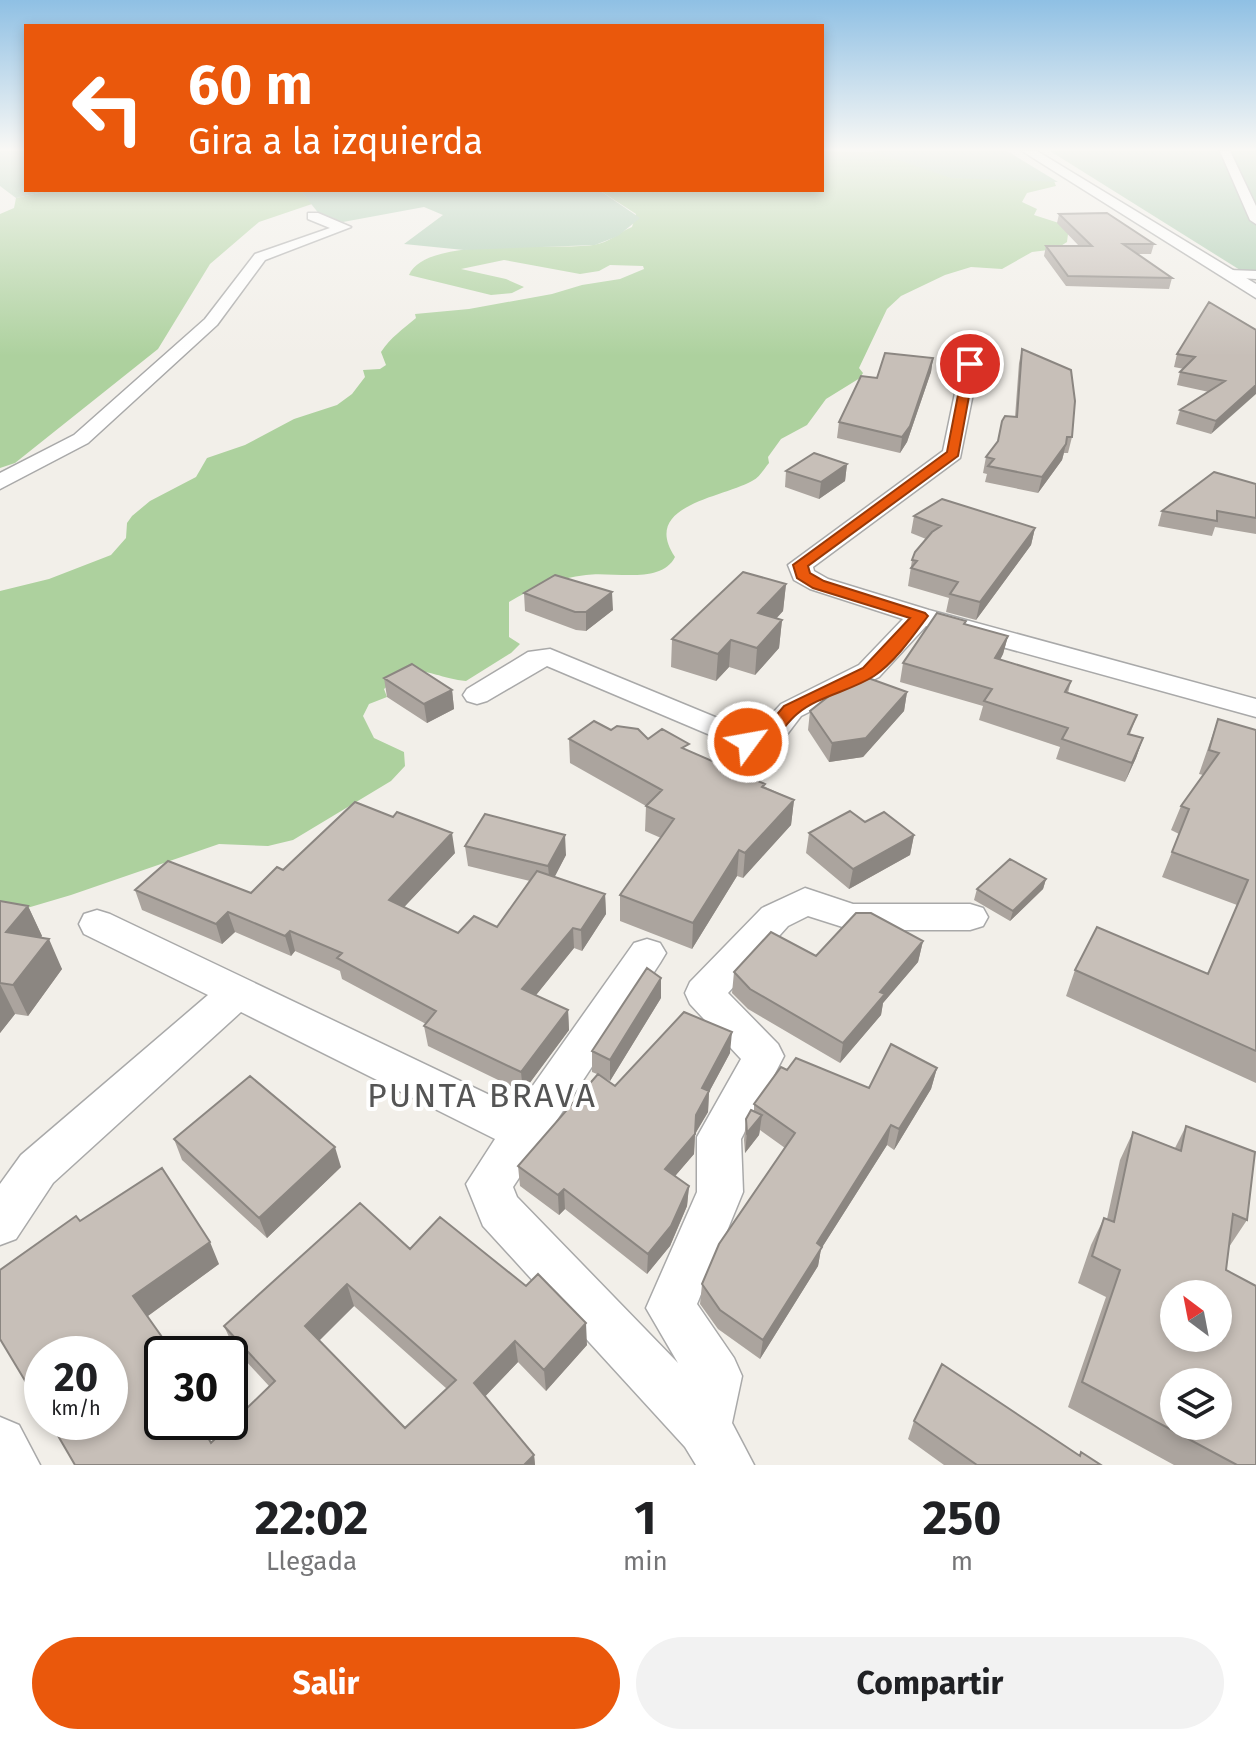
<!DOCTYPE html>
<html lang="es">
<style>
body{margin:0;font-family:"Fira Sans",sans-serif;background:#f2f2f2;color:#202124;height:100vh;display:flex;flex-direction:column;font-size:30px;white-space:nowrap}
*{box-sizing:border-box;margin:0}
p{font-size:26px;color:#757577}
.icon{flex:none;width:44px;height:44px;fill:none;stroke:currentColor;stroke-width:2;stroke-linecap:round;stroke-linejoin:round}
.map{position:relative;height:1465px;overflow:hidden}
.sheet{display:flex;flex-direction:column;background:#fff;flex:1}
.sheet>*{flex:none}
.top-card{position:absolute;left:24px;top:24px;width:800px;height:168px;border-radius:0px;box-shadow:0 4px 12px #0003;background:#ea580c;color:#fff;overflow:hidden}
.needle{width:52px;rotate:328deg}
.tools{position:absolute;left:1160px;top:1280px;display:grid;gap:16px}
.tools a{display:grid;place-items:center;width:72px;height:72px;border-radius:50%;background:#fff;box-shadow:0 4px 12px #0003;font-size:40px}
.speed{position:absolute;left:24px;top:1336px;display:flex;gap:16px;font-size:40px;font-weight:700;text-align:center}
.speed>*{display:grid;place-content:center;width:104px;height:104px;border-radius:50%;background:#fff;box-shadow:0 4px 12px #0003;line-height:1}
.speed small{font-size:20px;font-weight:400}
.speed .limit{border:4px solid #111;border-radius:12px;background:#fff;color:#111}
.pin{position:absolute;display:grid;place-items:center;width:68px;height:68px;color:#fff;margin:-34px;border:4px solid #fff;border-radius:50%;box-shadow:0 2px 8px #0007}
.me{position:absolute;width:88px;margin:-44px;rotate:58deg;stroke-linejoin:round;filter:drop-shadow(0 0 6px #0008)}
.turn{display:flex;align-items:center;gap:28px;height:168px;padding:0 32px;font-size:36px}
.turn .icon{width:104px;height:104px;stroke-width:2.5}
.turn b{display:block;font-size:56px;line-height:68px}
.eta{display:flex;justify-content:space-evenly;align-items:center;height:136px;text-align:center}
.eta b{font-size:48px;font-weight:700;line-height:56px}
.primary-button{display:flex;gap:16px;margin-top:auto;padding:16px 32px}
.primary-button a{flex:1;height:92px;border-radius:48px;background:#ea580c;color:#fff;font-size:32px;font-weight:700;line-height:92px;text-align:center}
.primary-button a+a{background:#f2f2f2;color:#202124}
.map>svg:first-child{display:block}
.forest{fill:#add19e}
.cemetery{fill:#aacbaf}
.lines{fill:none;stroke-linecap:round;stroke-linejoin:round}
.minor-casing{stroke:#a9a9a9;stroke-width:3}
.tertiary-casing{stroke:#a9a9a9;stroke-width:3}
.minor{fill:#fff;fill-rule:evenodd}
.tertiary{fill:#fff;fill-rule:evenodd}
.wall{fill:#aba49e;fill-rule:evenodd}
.shaded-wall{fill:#8b8681}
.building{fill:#c7bfb8;stroke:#8b8681;stroke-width:2;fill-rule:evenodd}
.route{fill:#ea580c;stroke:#983908;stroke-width:2}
.labels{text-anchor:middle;stroke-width:8;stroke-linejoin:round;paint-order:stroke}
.near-neighbourhood-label{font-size:34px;letter-spacing:2px;fill:#555;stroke:#fff}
</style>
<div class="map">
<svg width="1256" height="1465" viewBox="0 0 1256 1465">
<rect width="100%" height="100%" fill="#f2efe9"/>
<path class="forest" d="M822,151L896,152L1054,181L1056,186L1027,193L1022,202L1037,209L1034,215L1062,224L1068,234L1067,242L1056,249L1032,252L1002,269L971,267L945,275L901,296L887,309L859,368L863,373L860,378L826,399L807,425L781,439L768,457L769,463C763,470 760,477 752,481C722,498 640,505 675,557C661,585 612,571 586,575C558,578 533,587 509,602V637L520,644L511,653L466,681C426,676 420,659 384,689L387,697L369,704L363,716L374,738L404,752L405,766L391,781L293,840L268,846L219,844L71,895L0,916V591L49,579L111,555L126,538L127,523L132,516L150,501L196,477L207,458L245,445L294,419L337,405L352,394L365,377L363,370L380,369L386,365L381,352C391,337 402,330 416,318L415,314L469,309L552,294L582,285L620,279L644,269L643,266L610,265L599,271L580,274L504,260L461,269L506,279L524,287L512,293L491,295L409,275C426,235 554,251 593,245C610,243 618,232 632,227L636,214L599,190H822Z
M53,190H300L312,204L259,222L210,264L158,349L15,463L0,468V214L14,208L16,198Z"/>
<path class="cemetery" d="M0,151H26V190H53L16,198L0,186Z
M872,151H1007L1058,182L951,178Z
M1050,151H1256V280Z
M300,190H599L640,218L618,236L595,245L464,250L404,244L443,215L424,207L343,222L320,215Z"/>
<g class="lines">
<defs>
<path id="minor" d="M1220,151H1230L1256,206V224L1250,220Z
M308,213H318L351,227L265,260L217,325L88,443L0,489V473L74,435L205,319L255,254L330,228L308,219Z
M1229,270L1256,271V279L1224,277V271Z
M970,359L979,364L960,458L813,567L814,571L828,579L929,610L1256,699V717L926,626L879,677L801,716L782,741L748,751L547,666L487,701L477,704L467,701L463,695L467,689L528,652L550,649L749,731L760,727L781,704L859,665L903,619L810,589L794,580L788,565L943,451L961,364Z
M805,888L853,904H970L983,908L988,917L983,926L970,930H852L808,916L788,926L728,993L778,1044L784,1056L741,1139L743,1192L697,1304L734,1358L742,1376L732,1423L754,1465H696L685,1447L483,1226L466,1184L495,1139L241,1012L53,1183L16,1239L0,1245V1184L21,1155L208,995L84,934L79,924L84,914L97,910L110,914L517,1108L634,943L647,939L660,943L666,953L660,963L513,1187L517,1197L678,1363L646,1308L697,1192V1137L741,1059L690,1004L685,993L690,982L762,908Z
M0,1417L19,1425L40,1465H0Z"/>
<path id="tertiary" d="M1022,151H1037L1256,284V298Z"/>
</defs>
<use href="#minor" class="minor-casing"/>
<use href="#tertiary" class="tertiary-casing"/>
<use href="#minor" class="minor"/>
<use href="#tertiary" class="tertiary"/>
</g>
<path class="wall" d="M1059,214L1154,244L1151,254H1137L1172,278L1169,289L1066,286L1044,256L1046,246H1079L1057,223Z
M1256,330L1211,434L1176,424L1180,410L1209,392L1177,385L1180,372L1184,369L1174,367L1177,354Z
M1022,349L1072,437L1068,453H1064L1062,460L1038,493L985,482L987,474L983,473L986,457L1015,417L1019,363Z
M933,358L931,372L907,442L900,453L837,438L839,422L877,378Z
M847,464L845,481L819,499L785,487L786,471Z
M1256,484V534L1215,527L1212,536L1158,526L1162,511Z
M914,516L1035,528L1031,545L976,620L946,612L949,598L908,586L912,560L926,539L911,533Z
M786,584L783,611L776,619L782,620L779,648L755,675L729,667L716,681L671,667L672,639Z
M524,593L613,610L586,631L576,630L525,611Z
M966,621L965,624L1008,636L1003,654L1000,660L1071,681L1068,693L1137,715L1130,734L1143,738L1136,758L1125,782L1056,759L1060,747L979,720L983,706L900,682L903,663Z
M384,678L452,690L454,709L427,723L387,697Z
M907,692L904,711L863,757L829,762L808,730L810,711Z
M1218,719L1256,730V1083L1066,996L1075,970L1208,973L1237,905L1162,877L1179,834L1171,830L1181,806L1203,775L1199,774Z
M611,730L648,739L688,751L794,800L791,825L743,878L737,876L692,949L620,921V895L661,838L645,831L646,806L570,763L569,739Z
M865,822L914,835L910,855L849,889L806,853L809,833Z
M465,846L566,855L554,877L605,894L606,914L582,951L574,948L536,995L568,1010L569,1030L523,1092L428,1046L424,1026L426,1024L342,979L340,971L295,951L291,956L235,932L222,944L142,910L135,890L251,893L283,870L455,853L404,907L458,933L497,927L530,881L468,866Z
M1046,879L1043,889L1010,921L974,900L977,889Z
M0,901L28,906L42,936L40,938L62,969L28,1016L15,1014L0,1033Z
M923,941L918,962L883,1003L881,1015L840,1063L748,1009L732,993L734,972L816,956Z
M661,998L610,1081L602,1077L615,1086L730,1053L709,1092L708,1112L695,1134L694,1154L675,1176L689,1186L687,1206L670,1246L647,1274L565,1209L559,1215L520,1186L518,1166L597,1074L592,1072V1051Z
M937,1068L931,1089L894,1150L887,1145L821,1249L818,1266L760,1359L718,1329L700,1304L702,1284L785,1148L760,1130L759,1135L745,1153L744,1140L746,1119L754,1111V1104L787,1070L869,1088Z
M1186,1126L1247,1220L1229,1247L1226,1270L1256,1465H1174L1068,1407L1106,1297L1078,1283L1091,1245L1104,1218L1107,1219L1120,1160L1133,1132L1175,1148Z
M174,1139L341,1167L267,1238L182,1160Z
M80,1221L219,1264L148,1316L162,1354L211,1443L269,1386L234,1348L224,1326L410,1249L587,1345L546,1391L518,1362L485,1396L534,1455L535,1465H75ZM354,1306L447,1389L405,1428L319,1340Z
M914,1421L1079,1455L1101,1465H944L908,1439Z"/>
<path class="shaded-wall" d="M933,358L931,372L907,442L900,453L902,437Z
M1256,385V394L1211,434L1216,421Z
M1066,444L1062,460L1038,493L1042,477Z
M847,464L845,481L819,499L821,482Z
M1035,528L1031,545L976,620L980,602Z
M786,584L783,611L756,640L758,613Z
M612,592L613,610L586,631V612Z
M782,620L779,648L755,675L757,648Z
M1008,636L1003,654L991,677L995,658Z
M731,640L729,667L716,681L718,654Z
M452,690L454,709L427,723L424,704Z
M907,692L904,711L863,757L829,762L832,743Z
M1143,738L1136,758L1125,782L1132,763Z
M794,800L791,825L743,878L745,853Z
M452,833L455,853L392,920L389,900Z
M565,835L566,855L550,886L548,866Z
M914,835L910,855L849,889L853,869Z
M739,850L737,876L692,949L693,923Z
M1046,879L1043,889L1010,921L1013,911Z
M605,894L606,914L582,951L581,930Z
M28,906L42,936L20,963L6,932Z
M228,912L235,932L222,944L216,924Z
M573,928L574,948L524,1010L522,989Z
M290,931L295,951L291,956L285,936Z
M49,939L62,969L28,1016L13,985Z
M923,941L918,962L883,1003L881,1015L840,1063L843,1043L880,992Z
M661,978V998L610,1081V1060Z
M0,984L15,1014L0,1033Z
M568,1010L569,1030L523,1092L521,1072Z
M732,1032L730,1053L709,1092L708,1112L695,1134L694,1154L664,1189L665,1169L696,1115L702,1088Z
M937,1068L931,1089L894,1150L899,1129Z
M762,1115L759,1135L745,1153L747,1133Z
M891,1125L887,1145L821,1249L818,1266L760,1359L763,1340L817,1243Z
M335,1147L341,1167L267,1238L259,1218Z
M689,1186L687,1206L670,1246L647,1274L648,1254Z
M564,1189L565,1209L559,1215L558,1195Z
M210,1242L219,1264L145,1318L133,1296Z
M347,1284L354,1306L313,1347L305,1326Z
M586,1323L587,1345L546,1391L544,1370Z
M515,1341L518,1362L478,1404L474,1383Z
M534,1455L535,1465H524Z"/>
<path class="building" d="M1107,213L1154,244H1123L1172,278L1068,276L1046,246H1092L1059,214Z
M1209,302L1256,330V385L1216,421L1180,410L1225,381L1180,372L1195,357L1177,354Z
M1022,349L1071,370L1075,401L1072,437H1067L1066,444L1042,477L988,466L994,459L986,457L998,441L1002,421L1005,416L1017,417Z
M885,353L933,358L910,426L902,437L839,422L861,376L877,378Z
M814,453L847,464L821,482L786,471Z
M1214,472L1256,484V518L1217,511V521L1162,511Z
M942,499L1035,528L980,602L950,594L958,582L911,568L917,561L912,560L915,552L932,532L941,526L914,516Z
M743,572L786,584L758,613L782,620L757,648L731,640L718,654L672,639Z
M555,575L612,592L586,612H575L524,593Z
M937,613L966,621L964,624L1008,636L995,658L1071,681L1065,692L1137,715L1128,734L1143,738L1132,763L1062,739L1068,728L984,701L992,689L903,663Z
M412,664L452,690L424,704L384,678Z
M857,674L907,692L866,738L832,743L810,711Z
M1218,719L1256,730V1051L1075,970L1097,927L1208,974L1248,880L1172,852L1189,809L1181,806L1219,753L1209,750Z
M594,721L611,730L617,726L638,729L648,739L662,729L689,744L682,748L765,784L762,787L794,800L745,853L739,850L693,923L620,895L674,819L646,806L662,790L569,739Z
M355,802L393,817L397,812L452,833L389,900L458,933L474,916L497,927L537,871L605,894L581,930L573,928L522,989L568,1010L521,1072L424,1026L436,1011L337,958L342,953L290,931L285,936L228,912L216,924L135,890L168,861L251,893L277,867L283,870Z
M850,811L865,822L884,812L914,835L853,869L809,833Z
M485,814L565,835L548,866L465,846Z
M1010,859L1046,879L1013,911L977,889Z
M0,901L28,906L6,932L49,939L13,985L0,983Z
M856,913H871L923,941L880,992L885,994L843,1043L750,989L734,972L771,932L816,956Z
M647,968L661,978L610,1060L592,1051Z
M684,1012L732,1032L702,1088L709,1091L696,1115L695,1134L665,1169L689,1186L671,1226L648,1254L564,1189L558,1195L518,1166L598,1074L615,1086Z
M891,1044L937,1068L899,1129L891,1125L817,1243L822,1247L763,1340L720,1310L702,1284L719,1244L795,1133L754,1104L781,1067L787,1070L796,1058L869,1088Z
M250,1076L335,1147L259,1218L174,1139Z
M751,1110L762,1115L747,1133L746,1119Z
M1186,1126L1255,1152L1247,1220L1233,1214L1226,1270L1256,1286V1465H1237L1082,1382L1120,1270L1092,1256L1104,1218L1114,1222L1133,1132L1181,1151ZM1174,1294H1218V1338H1174ZM1174,1382H1218V1426H1174Z
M162,1168L210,1242L133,1296L174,1354H162V1422H199L211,1443L275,1381L224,1326L360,1203L410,1249L440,1217L526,1286L538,1274L586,1323L544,1370L515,1341L474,1383L534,1455L524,1465H75L50,1422H110V1354H42V1409L0,1339V1270L76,1216L80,1221ZM347,1284L456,1380L405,1428L305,1326Z
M942,1364L1080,1456L1081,1452L1101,1465H977L914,1421Z"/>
<linearGradient id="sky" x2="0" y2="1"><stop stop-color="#8fc0e4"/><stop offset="0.42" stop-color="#f9f8f5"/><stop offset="1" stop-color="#f9f8f5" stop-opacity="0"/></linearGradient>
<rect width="1256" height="356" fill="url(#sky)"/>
<path class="route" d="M970,360L975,364L958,456L808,566L810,573L824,581L925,613L928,616C913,636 895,662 874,676C851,691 818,696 797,714C780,728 772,754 742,746L739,742L742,738L764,730L784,706L863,668L910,618L813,588L797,578L793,565L947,452L964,364Z"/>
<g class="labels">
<g class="near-neighbourhood-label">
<text x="482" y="1107">PUNTA BRAVA</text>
</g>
</g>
</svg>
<div class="tools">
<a><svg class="needle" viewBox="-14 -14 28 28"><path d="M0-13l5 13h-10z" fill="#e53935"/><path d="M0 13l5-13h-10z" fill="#757577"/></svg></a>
<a><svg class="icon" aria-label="layers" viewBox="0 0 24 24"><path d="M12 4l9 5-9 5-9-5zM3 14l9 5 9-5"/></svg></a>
</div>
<div class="speed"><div>20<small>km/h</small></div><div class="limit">30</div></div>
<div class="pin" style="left:970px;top:364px;background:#d93025"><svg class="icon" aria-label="arrive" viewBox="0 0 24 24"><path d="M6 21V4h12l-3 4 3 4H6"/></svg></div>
<svg class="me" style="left:748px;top:742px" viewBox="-20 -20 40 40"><circle r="17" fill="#ea580c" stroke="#fff" stroke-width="3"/><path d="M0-11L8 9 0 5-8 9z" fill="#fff"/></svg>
<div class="top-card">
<div class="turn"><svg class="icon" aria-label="left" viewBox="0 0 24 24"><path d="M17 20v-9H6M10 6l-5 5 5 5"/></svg><div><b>60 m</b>Gira a la izquierda</div></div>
</div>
</div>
<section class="sheet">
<div class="eta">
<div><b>22:02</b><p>Llegada</p></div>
<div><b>1</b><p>min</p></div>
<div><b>250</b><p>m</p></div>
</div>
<div class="primary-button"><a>Salir</a><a>Compartir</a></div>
</section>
